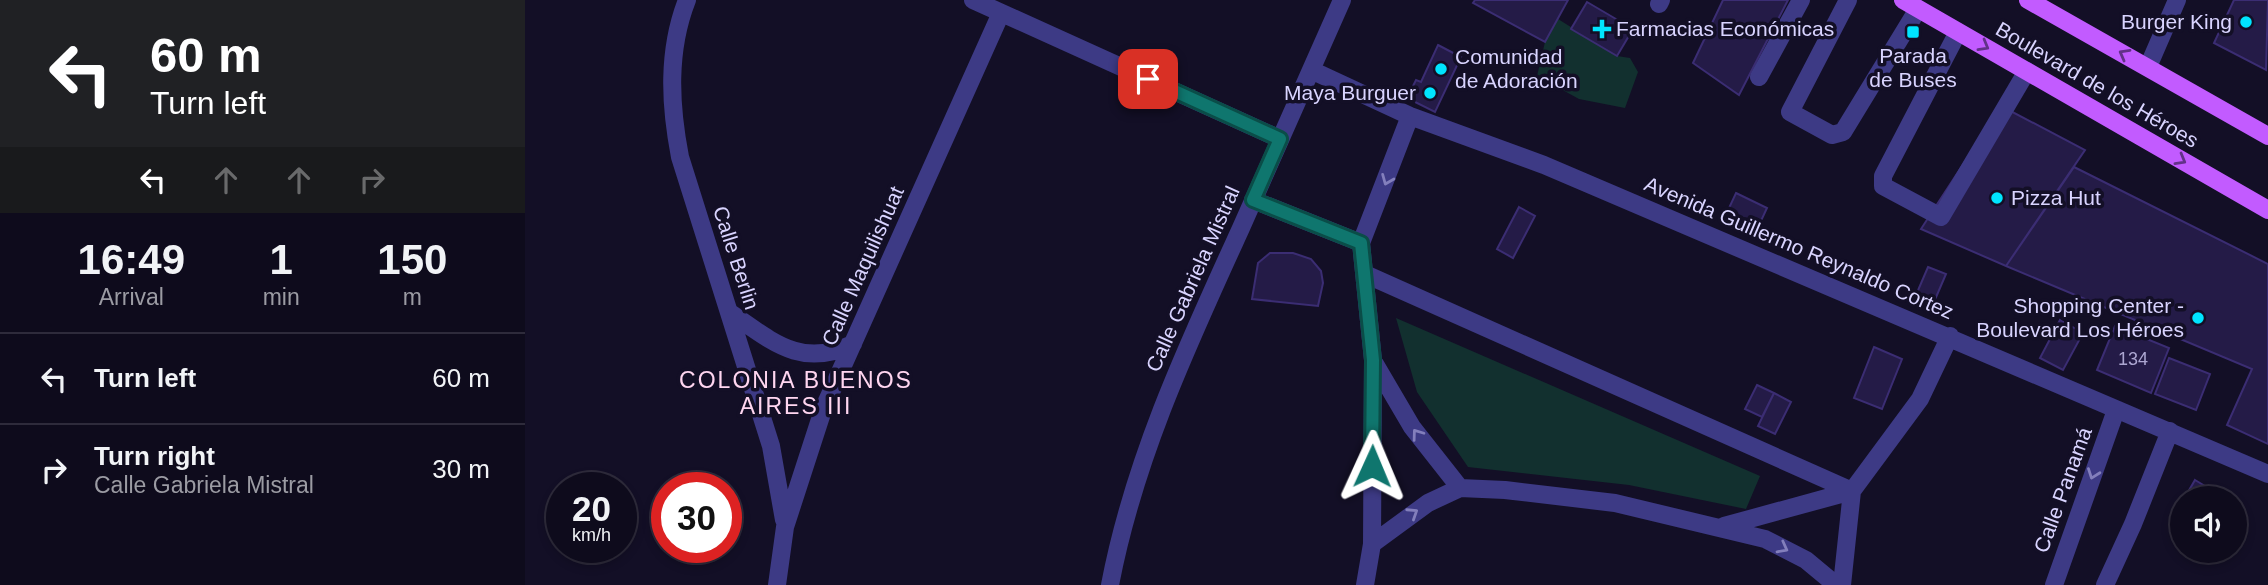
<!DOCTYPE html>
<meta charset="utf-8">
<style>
body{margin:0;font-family:Arial,sans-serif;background:#1c1929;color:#f1f3f6;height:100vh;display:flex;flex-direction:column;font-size:26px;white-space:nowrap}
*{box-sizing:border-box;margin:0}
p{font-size:23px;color:#9b9ba3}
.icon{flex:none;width:38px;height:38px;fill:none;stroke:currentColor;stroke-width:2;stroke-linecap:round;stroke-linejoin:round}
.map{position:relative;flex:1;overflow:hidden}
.details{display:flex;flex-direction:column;background:#0e0b1c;width:525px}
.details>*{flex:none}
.hud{background:#202124;color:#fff;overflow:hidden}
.controls{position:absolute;left:1645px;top:486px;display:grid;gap:14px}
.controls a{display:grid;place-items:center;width:77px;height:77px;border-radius:50%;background:#0e0b1c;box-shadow:0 4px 10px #0003,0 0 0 2px #2e2b3b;font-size:35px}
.speed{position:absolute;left:21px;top:472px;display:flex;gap:14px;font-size:35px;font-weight:700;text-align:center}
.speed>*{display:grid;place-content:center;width:91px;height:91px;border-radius:50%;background:#0e0b1c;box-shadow:0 4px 10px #0003,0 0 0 2px #2e2b3b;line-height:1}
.speed small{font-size:18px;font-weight:400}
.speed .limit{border:10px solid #d22;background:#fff;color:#111}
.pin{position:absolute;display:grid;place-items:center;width:60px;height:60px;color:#fff;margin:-30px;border-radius:14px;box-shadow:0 4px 10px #0006}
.me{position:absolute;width:77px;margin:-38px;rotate:1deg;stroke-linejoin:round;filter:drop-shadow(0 0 5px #0008)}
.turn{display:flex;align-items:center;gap:24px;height:147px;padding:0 35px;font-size:32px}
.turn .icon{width:91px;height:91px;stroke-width:2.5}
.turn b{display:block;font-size:49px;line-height:60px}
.lanes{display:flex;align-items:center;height:66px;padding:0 35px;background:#0003;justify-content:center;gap:35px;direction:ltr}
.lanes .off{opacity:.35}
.eta{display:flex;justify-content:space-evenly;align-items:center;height:119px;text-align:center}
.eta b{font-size:42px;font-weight:700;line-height:49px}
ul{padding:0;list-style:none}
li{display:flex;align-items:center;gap:21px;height:91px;padding:0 35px;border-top:2px solid #2e2b3b}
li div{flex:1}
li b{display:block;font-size:26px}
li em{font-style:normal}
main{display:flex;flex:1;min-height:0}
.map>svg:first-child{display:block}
.green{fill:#12302f}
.building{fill:#241b47;stroke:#3b2d73;stroke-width:2}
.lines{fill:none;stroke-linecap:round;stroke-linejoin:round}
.minor{stroke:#3d3a85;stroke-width:18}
.major{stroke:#c25bff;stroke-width:18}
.oneway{stroke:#623188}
.oneway2{stroke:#837fbc}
.route-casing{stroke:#0a4d48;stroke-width:18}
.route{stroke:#0f766e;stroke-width:12}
.poi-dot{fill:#00e5ff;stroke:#130f26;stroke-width:2.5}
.labels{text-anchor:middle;stroke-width:7;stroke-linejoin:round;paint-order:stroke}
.number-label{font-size:18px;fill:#aca6d1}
.poi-label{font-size:21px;fill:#d9d4ff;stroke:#130f26;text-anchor:end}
.street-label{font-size:21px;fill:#d9d4ff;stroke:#130f26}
.neighbourhood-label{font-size:23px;letter-spacing:2px;fill:#ffd6f0;stroke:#130f26}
</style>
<main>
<section class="details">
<div class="hud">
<div class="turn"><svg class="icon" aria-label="left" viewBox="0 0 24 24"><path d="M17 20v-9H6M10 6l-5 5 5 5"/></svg><div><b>60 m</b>Turn left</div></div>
<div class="lanes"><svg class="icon" aria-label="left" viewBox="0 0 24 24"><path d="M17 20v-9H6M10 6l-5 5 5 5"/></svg><svg class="icon off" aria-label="ahead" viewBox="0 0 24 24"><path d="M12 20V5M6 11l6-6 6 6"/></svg><svg class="icon off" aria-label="ahead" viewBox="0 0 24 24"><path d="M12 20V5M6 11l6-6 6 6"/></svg><svg class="icon off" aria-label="right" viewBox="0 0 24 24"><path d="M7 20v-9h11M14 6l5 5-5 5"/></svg></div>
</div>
<div class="eta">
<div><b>16:49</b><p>Arrival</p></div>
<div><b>1</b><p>min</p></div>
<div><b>150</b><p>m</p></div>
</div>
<ul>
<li><svg class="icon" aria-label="left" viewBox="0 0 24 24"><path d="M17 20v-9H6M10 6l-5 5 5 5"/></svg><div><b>Turn left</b></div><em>60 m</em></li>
<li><svg class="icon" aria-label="right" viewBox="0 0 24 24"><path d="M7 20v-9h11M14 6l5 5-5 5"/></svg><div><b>Turn right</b><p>Calle Gabriela Mistral</p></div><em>30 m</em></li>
</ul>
</section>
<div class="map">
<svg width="1743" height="585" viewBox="0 0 1743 585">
<rect width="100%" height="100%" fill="#130f26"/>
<path class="green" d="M1033,19L1092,56L1105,58L1113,72L1100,108L1054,99L1012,76L1020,42Z
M871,318L1235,476L1221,509L1104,485L943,467L892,392Z"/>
<path class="building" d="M950,0H1043L1020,42L948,3Z
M1198,0H1263L1214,95L1168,63Z
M1709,0H1743L1741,70L1689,43Z
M1062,2L1108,29L1092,56L1046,29Z
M913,45L936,57L910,112L882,98L891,80L896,82Z
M1476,106L1560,150L1481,266L1396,229Z
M1549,167L1743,264V444L1702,425L1727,369L1481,266Z
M1211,193L1242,208L1228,238L1197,223Z
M994,207L1010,216L988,258L972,249Z
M745,253H768L786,259L796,271L798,283L793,306L727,299L733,263Z
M1403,267L1421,274L1406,309L1388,302Z
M1535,320L1558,333L1538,370L1515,358Z
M1590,326L1644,348L1626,393L1572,370Z
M1349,347L1377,359L1357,409L1329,398Z
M1644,358L1685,374L1671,410L1630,394Z
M1232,385L1249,393L1237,417L1220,409Z
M1249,393L1266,402L1250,434L1233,426Z
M1670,480L1690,492L1686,499H1659Z
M1657,502V528L1647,521Z"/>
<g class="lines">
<path class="minor" d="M162,0C142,51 145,105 155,157L246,446L259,520
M448,0L755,139
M1323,0L1265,112L1307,135L1318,132L1393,9
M1134,4L1136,0
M1433,32L1358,176V186L1416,217L1502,71
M1623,67L1652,0
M786,70L885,116L1019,165L1743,474
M1234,77L1276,0
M728,200L836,243
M840,274L1327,491
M204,312C247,341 275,369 328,344
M850,364L887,427L935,488
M1199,526L1327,491
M847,544L903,503L935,488L980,490L1090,503L1240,539L1281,560L1311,585
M252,585L260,527L298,410L476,13
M585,585C609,459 663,344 716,228C750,152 783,76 817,0
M840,585L847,544L848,360L836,243L885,116
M1317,585L1327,491L1395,399L1425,336
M1529,585L1591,410
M1580,585L1608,524L1645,431"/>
<path class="major" d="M1378,0L1743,210
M1503,0L1743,136"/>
</g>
<defs><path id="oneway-chevron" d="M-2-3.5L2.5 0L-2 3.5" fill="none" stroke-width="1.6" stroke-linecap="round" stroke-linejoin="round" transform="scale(1.75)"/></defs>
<g class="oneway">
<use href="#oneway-chevron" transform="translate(1459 46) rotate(30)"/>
<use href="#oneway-chevron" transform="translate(1599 54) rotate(-151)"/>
<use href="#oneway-chevron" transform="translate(1656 160) rotate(30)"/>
</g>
<g class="oneway2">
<use href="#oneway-chevron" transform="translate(862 180) rotate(112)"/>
<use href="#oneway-chevron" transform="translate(892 434) rotate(-126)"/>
<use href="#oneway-chevron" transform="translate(1568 474) rotate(110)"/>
<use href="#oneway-chevron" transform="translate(888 513) rotate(-33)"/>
<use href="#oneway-chevron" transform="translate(1258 548) rotate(28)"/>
</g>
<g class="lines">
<defs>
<path id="route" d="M623,79L755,139L728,200L836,243L848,360L847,466"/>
</defs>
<use href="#route" class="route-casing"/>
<use href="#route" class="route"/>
</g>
<g class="poi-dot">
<circle cx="1721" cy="22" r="7"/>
<path d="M1073.5 18.5h7v7h7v7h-7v7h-7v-7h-7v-7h7z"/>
<rect x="1381" y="25" width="14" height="14" rx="3.5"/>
<circle cx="916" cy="69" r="7"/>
<circle cx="905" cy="93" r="7"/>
<circle cx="1472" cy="198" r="7"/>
<circle cx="1673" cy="318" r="7"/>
</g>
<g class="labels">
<g class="number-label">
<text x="1608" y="365">134</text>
</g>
<g class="poi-label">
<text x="1707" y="29">Burger King</text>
<text x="1091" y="36" text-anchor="start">Farmacias Económicas</text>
<text x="1388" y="63" text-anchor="middle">Parada<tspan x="1388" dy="24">de Buses</tspan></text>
<text x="930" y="64" text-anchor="start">Comunidad<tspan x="930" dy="24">de Adoración</tspan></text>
<text x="891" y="100">Maya Burguer</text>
<text x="1486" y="205" text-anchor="start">Pizza Hut</text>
<text x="1659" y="313">Shopping Center -<tspan x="1659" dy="24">Boulevard Los Héroes</tspan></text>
</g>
<g class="street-label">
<text transform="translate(1572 85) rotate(30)" y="7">Boulevard de los Héroes</text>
<text transform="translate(1274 248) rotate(23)" y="7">Avenida Guillermo Reynaldo Cortez</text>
<text transform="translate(211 258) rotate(72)" y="7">Calle Berlin</text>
<text transform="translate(338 266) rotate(-66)" y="7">Calle Maquilishuat</text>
<text transform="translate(668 279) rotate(-66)" y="7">Calle Gabriela Mistral</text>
<text transform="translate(1538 490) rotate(-70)" y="7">Calle Panamá</text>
</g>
<g class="neighbourhood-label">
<text x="271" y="388">COLONIA BUENOS<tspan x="271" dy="26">AIRES III</tspan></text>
</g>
</g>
</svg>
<div class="controls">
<a><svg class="icon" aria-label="sound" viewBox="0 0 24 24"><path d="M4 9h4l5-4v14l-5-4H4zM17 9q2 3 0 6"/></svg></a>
</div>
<div class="speed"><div>20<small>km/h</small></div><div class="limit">30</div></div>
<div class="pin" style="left:623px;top:79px;background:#d93025"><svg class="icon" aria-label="arrive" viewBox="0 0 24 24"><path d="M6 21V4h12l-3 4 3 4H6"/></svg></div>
<svg class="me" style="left:847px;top:466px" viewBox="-20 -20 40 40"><path d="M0-17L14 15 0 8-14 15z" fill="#0f766e" stroke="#fff" stroke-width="4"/></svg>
</div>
</main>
